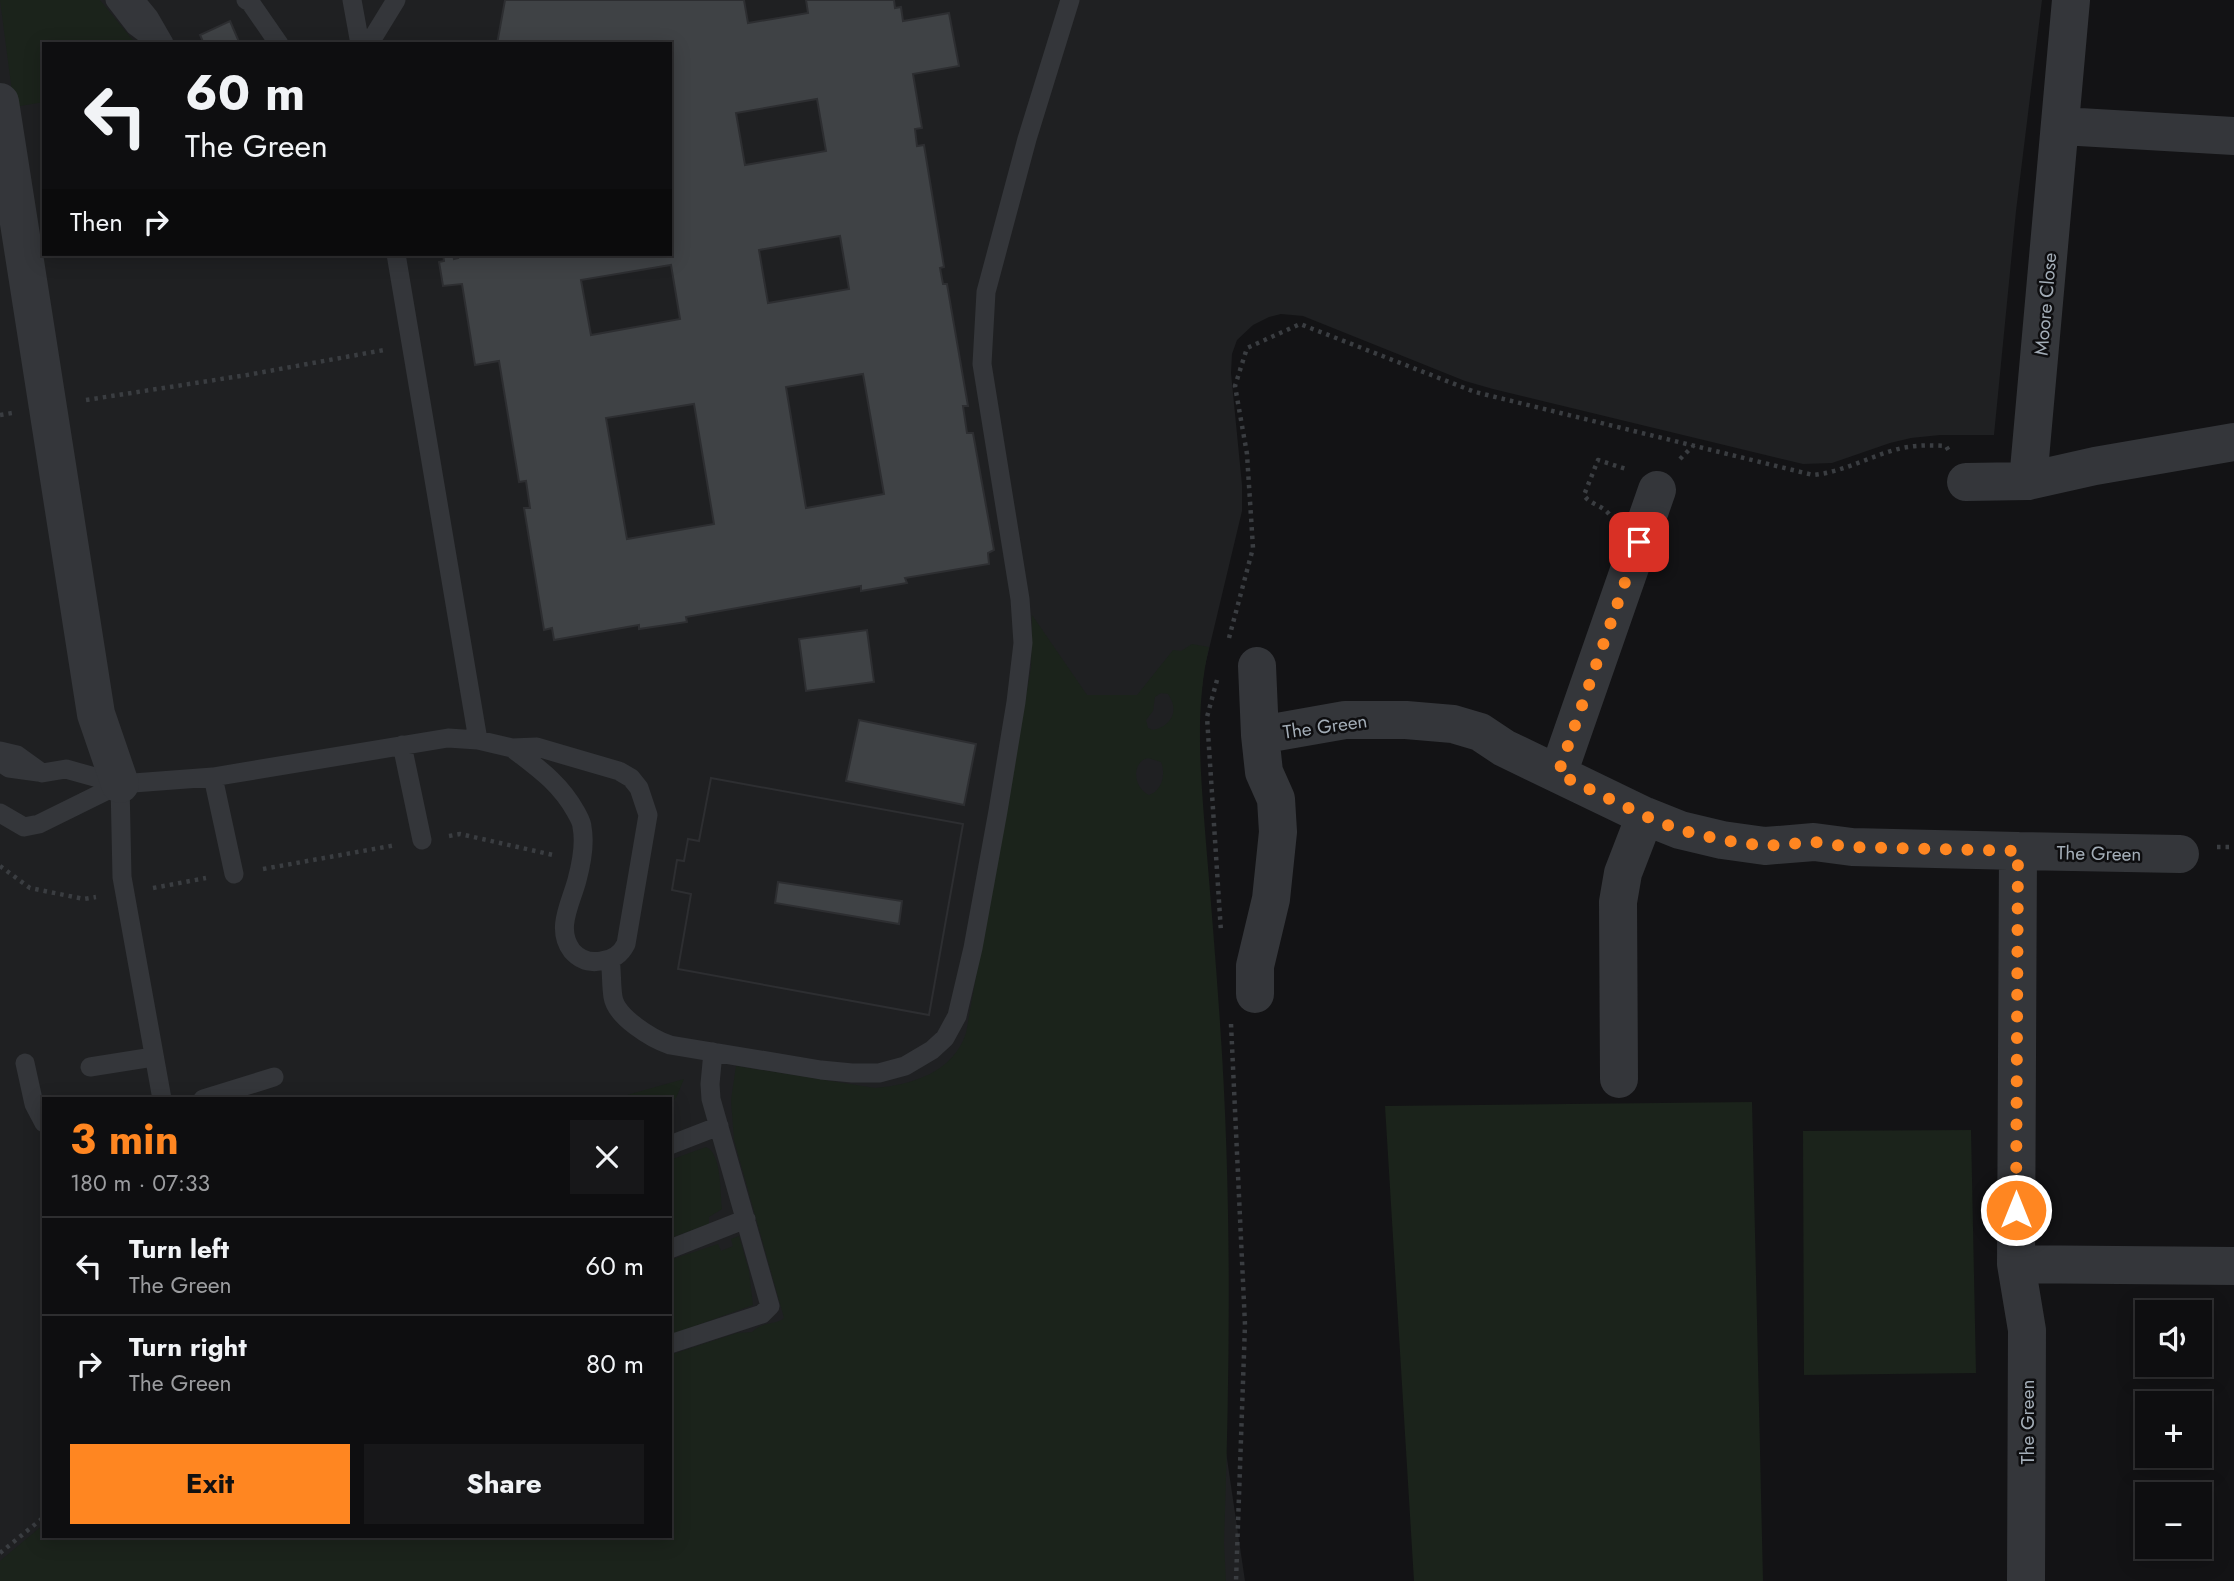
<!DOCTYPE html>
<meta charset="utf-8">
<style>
body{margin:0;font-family:Jost,sans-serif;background:#171719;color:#f1f3f6;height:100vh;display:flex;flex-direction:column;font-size:26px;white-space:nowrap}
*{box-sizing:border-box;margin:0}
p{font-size:23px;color:#9b9c9f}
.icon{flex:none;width:38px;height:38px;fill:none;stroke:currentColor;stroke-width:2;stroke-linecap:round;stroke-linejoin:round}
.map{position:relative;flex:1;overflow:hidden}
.side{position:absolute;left:42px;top:1097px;width:630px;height:441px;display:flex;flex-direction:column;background:#0e0e10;border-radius:0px;box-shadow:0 4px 18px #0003,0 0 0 2px #2e2e30}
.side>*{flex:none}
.hud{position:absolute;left:42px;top:42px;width:630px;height:214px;border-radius:0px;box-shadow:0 4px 18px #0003,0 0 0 2px #2e2e30;background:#0e0e10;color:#f1f3f6;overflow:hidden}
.tools{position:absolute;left:2135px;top:1300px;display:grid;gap:14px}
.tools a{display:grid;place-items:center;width:77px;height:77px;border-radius:0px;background:#0e0e10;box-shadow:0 4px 18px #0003,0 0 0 2px #2e2e30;font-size:35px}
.pin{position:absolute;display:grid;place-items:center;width:60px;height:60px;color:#fff;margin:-30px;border-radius:14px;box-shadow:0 4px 10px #0006}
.me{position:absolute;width:77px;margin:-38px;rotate:0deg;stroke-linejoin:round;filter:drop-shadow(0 0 5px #0008)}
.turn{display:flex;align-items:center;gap:24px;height:147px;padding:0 28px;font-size:32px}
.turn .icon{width:91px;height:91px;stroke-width:2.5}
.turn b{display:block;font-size:49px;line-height:60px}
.then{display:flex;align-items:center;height:66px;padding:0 28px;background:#0003;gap:14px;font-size:26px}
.round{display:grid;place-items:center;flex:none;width:74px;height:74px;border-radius:0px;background:#171719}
.overview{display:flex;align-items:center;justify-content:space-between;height:119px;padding:0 28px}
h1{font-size:42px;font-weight:700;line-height:52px;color:#ff8621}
.cta{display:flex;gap:14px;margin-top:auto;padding:14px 28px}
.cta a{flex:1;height:80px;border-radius:0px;background:#ff8621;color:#111;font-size:28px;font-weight:700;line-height:80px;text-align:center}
.cta a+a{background:#171719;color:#f1f3f6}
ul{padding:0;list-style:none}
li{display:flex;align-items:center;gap:21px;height:98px;padding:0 28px;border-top:2px solid #2e2e30}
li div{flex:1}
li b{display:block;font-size:26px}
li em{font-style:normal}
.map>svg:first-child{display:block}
.built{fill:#1f2022;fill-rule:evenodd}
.green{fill:#1b231b;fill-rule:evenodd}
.building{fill:#3f4245;stroke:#2d2e31;stroke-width:2;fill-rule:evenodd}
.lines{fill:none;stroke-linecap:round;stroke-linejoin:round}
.path{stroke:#3a3d41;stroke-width:4.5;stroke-dasharray:3.5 5;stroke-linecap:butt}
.service{stroke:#34363a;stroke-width:19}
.minor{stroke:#34363a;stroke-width:38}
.route{stroke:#ff8621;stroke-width:12;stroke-dasharray:0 21.6}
.labels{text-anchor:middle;stroke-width:5;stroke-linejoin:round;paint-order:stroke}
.street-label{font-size:19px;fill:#a3adb7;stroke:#0e0e10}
</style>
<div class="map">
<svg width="2234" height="1581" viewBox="0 0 2234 1581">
<rect width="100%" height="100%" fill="#131315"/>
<path class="built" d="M0,0H2042L2016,211L1994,435H1940L1911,438L1890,443L1832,463L1803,464L1493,389L1465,381L1303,316L1281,314L1269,317L1253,325L1237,340L1232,354L1231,373L1242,485V511L1204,670L1200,705V763L1164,1030L1245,1581H0ZM44,44H670V254H44ZM44,1099H670V1536H44Z"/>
<path class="green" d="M0,0H100L136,44H44V102L14,107Z
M1032,615L1087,695H1137L1173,650L1181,651L1192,644L1209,647C1194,712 1201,777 1206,843C1211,903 1216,963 1220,1023C1232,1196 1230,1369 1224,1543L1226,1581H0V1561L44,1524V1536H670V1355L737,1333L752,1332C763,1321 777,1325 784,1318L734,1140L731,1100L736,1066L875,1088C911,1085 953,1073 966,1033L1031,668ZM1161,693L1168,694C1180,711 1171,726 1153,730L1148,728L1146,720L1153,711L1155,697ZM1148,758L1161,762C1166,774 1162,791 1149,795C1133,788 1131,762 1148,758Z
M684,1079L676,1098L670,1103V1099H613Z
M1752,1102L1763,1581H1414L1385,1106Z
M1971,1130L1976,1373L1804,1375L1803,1131Z
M706,1147C722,1153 720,1194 722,1209L709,1217V1224L670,1238V1160Z
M739,1236L749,1271L753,1305L670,1335V1260L718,1244L721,1251L733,1246L731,1239Z"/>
<path class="building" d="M505,0H744L748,23L808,13L806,0H894L895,8L901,7L903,21L949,13L959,66L913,74L922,128L915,129L917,146L924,145L944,267L940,268L943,284H947L968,406H963L967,433H973L994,550L988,553L989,564L905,578L907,583L861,591V586L686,617L687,622L639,629V625L554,640L552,628L544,630L524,508H530L526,481L519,482L499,361L475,365L462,284L443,286L439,262L444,261L443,254H453L454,259L458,258L457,254H670V44H497ZM817,99L826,151L745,165L736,113ZM840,236L849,289L768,303L759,250ZM671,265L680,319L591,335L581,280ZM863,374L884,494L806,508L786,387ZM694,404L714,524L627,539L606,418Z
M230,21L240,44H204L200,35Z
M867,630L874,682L806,691L799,639Z
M859,720L976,744L964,805L846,781Z
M711,778L963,824L929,1015L678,969L691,894L672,890L677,860L684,861L688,839L699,841ZM778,882L902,901L899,924L775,903Z
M711,778L963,824L929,1015L678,969L691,894L672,890L677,860L684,861L688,839L699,841Z"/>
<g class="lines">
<path class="path" d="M86,400L247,375L384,350
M0,415L12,413
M1680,459L1694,445
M1609,514C1602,505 1589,504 1584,495L1598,460L1626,469
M1229,638L1253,548L1247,454L1235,386L1247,348L1300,324L1475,392L1813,475C1844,472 1872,455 1902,448C1917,445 1931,445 1946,446L1949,451
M1217,680L1207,717L1221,932
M449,836L460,834L553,855
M2217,847H2234
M0,866L30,888L84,899L96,897
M263,869L396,845
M153,888L206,878
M1231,1024L1245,1325L1236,1581
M0,1553L44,1517"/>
<path class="service" d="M115,0L135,26L159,44
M135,0L149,17L164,43
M246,0L250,2L279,44
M352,0L360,44
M369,44L396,0
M396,254L478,740
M402,745L422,840
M0,751L17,755L42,773L66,769L120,784L213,777L448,738L478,740L512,748L537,747L619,771L631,778L639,788L648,815L626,944C621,954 613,960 601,961C590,963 580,960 572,951C555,929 571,903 577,880C581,865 585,842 582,827C582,822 578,816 576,812C560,783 538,768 512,748
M0,762L9,768L38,772
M213,777L234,874
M120,784L122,877L162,1099
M0,813L24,827L39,824L120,784
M610,959C612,971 611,985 613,997C616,1017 652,1039 670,1045L821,1070L852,1073H879L905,1066L932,1050L945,1038L957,1016L973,948L998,811L1016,702L1023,643L1020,599L982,364L986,292L1027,139L1070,0
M25,1063L34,1104L44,1123
M90,1067L153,1057
M203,1099L274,1077
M670,1145L719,1126
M670,1249L746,1219
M670,1344L762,1314L770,1306L711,1099L710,1084L713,1052"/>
<path class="minor" d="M0,102L96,714L120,784
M2062,126L2234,136
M2028,481L2071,0
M1966,482L2028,481L2095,466L2234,442
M1257,666L1260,735
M1558,774L1657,490
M2018,851L2180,854
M1255,994V966L1271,899L1278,832L1276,799L1264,772L1260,735L1345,720H1406L1453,724L1480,732L1504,748L1645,816L1680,830L1722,840L1765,846L1814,842L1852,847L2018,851L2016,1264L2234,1266
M1619,1079L1618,902L1623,873L1645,816
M2016,1264L2027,1330L2026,1581"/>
</g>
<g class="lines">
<path class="route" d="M1639,542L1558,774L1645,816L1680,830L1722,840L1765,846L1814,842L1852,847L2018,851L2016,1210"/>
</g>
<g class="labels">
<g class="street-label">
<text transform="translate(2045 304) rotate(-85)" y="7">Moore Close</text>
<text transform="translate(1325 726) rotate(-8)" y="7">The Green</text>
<text transform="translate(2099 853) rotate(1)" y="7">The Green</text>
<text transform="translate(2027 1422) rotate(-90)" y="7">The Green</text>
</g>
</g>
</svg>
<div class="tools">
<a><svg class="icon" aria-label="sound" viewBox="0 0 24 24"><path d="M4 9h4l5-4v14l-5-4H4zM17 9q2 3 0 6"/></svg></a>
<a>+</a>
<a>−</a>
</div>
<div class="pin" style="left:1639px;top:542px;background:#d93025"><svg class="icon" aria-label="arrive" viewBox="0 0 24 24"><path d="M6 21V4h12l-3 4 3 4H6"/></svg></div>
<svg class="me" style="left:2016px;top:1210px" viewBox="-20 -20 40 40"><circle r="17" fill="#ff8621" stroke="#fff" stroke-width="3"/><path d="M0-11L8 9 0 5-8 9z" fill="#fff"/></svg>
<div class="hud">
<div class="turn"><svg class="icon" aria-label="left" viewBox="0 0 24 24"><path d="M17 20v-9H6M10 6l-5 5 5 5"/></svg><div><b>60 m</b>The Green</div></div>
<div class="then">Then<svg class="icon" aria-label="right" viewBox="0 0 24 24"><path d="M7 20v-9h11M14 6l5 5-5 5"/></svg></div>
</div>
<section class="side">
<div class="overview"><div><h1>3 min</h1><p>180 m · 07:33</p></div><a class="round"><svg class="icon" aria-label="close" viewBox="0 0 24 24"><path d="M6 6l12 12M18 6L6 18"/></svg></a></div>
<ul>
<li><svg class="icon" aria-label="left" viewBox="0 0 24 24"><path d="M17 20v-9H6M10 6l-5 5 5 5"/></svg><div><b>Turn left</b><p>The Green</p></div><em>60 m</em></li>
<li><svg class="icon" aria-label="right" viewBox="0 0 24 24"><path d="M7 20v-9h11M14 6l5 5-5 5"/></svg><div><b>Turn right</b><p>The Green</p></div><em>80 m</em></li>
</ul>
<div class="cta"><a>Exit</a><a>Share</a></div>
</section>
</div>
